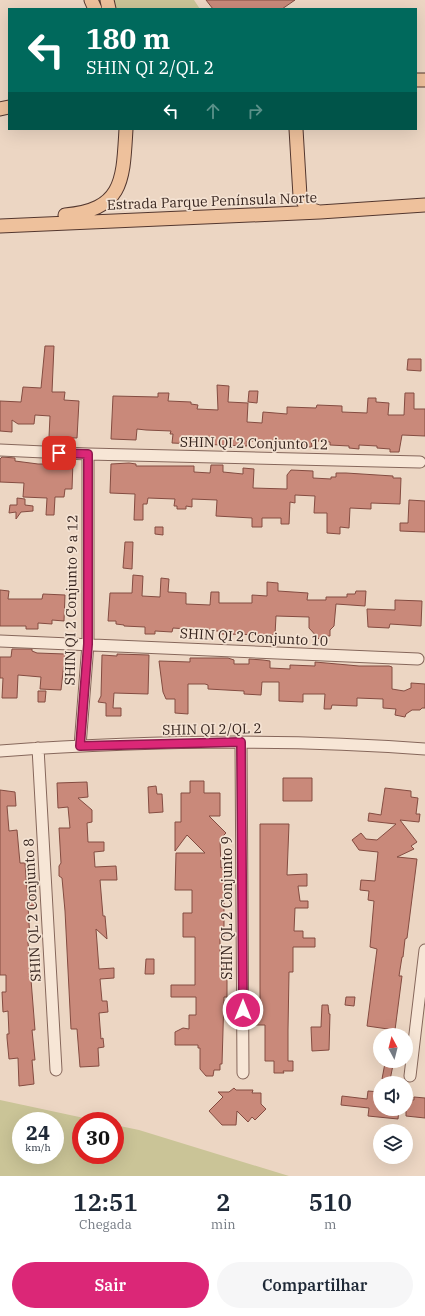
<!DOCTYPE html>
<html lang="pt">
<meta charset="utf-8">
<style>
body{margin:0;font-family:"IBM Plex Serif",serif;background:#f6f6f7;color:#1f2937;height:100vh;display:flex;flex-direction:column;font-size:15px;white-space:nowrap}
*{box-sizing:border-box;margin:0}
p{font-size:13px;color:#747a83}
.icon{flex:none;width:22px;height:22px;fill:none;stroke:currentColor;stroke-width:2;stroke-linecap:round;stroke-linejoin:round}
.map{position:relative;height:1176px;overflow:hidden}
.sheet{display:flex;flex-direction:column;background:#fff;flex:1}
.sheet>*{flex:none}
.top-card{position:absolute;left:8px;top:8px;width:409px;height:122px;border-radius:0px;box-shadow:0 4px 16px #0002;background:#00695c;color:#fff;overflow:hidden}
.needle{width:26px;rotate:353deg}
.fabs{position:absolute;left:373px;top:1028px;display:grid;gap:8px}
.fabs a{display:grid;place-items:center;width:40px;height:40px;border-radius:50%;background:#fff;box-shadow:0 4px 16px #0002;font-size:20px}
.speed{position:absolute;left:12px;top:1112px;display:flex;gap:8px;font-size:20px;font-weight:700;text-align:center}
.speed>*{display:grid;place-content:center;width:52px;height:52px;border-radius:50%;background:#fff;box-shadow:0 4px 16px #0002;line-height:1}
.speed small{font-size:10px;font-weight:400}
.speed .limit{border:6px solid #d22;background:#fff;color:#111}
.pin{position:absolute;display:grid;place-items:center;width:34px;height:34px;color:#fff;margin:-17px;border-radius:8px;box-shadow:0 2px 6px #0006}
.me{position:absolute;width:44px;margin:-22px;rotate:0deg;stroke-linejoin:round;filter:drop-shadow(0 0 3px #0008)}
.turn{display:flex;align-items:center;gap:14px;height:84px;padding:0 12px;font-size:18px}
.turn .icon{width:52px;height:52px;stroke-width:2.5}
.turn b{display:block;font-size:28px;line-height:34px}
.lanes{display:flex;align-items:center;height:38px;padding:0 12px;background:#0003;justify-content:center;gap:20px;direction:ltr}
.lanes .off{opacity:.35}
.eta{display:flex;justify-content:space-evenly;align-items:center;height:68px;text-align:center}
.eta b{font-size:24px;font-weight:600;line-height:28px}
.cta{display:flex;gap:8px;margin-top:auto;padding:8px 12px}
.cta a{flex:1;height:46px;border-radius:24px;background:#db2777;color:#fff;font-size:16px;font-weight:600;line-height:46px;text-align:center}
.cta a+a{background:#f6f6f7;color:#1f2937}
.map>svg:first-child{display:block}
.green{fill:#cac497;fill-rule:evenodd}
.building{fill:#c9897a;stroke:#844c41}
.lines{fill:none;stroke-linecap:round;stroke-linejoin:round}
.minor-casing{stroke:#86675b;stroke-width:13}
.major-casing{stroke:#53372f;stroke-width:15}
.minor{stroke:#f7e6d6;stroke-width:11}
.major{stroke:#eec19c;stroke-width:13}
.route-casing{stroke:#8e194d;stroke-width:10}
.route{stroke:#db2777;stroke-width:7}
.labels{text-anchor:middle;stroke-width:3.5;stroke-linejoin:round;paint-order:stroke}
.street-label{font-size:14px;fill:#36241e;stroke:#f4e2d2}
</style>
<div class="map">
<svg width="425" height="1176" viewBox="0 0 425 1176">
<rect width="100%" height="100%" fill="#ecd6c3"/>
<path class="green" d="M113,0H194L200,9H115Z
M0,1100L98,1121H81V1155H115V1125L139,1130L289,1176H0ZM21,1121H55V1155H21Z"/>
<path class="building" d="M206,0H295L282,9H213Z
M45,346H54L52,392H65L64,400L79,401L77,438L49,437L50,416L35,415L34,424H18L12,420V432L0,431V401L21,402L23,387L41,388Z
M408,359H421V371L407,370Z
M217,385L229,386L228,402L248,403L247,422L262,423L263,412L287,414V407L316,408L317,405L342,406V412L367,413L368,398H376V402L389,403L388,415H404L405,393H414V409H425V436L402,435L399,452H390V449L377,448V446L359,445V449L349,448V446L330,445V442L322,441H311L312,447L271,446V442L254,441H247V446L172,443L173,434H170L171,431L146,430L137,429L136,440L111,439L113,396L158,397V393H169L168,401L191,402V404L198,405L197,409L218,410Z
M249,391H258L257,403L248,402Z
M2,457L15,458V461L38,464H50L61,462V461H73L72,489H65L64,497H55L54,515H46L47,498L23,497L24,483L0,482V459Z
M129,463L136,464V466H194V472L210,473L211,465H223V472L243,474V468L254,469L253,488L287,489V475L291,470L313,471V478L331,479V477H336V473H346L393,476V478H401L400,504L371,503V509L350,508L349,528L340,527V534L327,533V513H314L315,496L295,495V503L290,502L289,524H281V518H262V527H252V518L216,516L217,500L192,499V507L186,506V509H177V506H174L175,499L148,498L147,504H143V520H134L135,494L110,493L111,464Z
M17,498L25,499V505L33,506V511L21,512L16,519V512L9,513L10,505H17Z
M409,500L425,501V532L400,531V523H408Z
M155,527H163V535L155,534Z
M125,542H133L132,569L123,568Z
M133,575L143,576L142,596L160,597L161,578L169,579L168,592L186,593V604L210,605L211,592H219V603H252V595L267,596V582L278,583V591L308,593L307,600H326V597H347V594H355L356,591H366L365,606L336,604L334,626L330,630V636H324L319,639L309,628V617L276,616L275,635L221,634L218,631L173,628L172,632L155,631V634H145V627L124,626V625L116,624V621H108L110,593H132Z
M0,590L9,591L8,599H42L43,594L65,595L64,621L52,620V624L38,623V629H26V626H0Z
M395,600L422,601L421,626L390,624L389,628L368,627L367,609L395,610Z
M12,649H32V651L37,653L65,654L61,690L40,689L41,677L18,675L17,698H2L3,678H0V657H11Z
M117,654L149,655L148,694L114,693L113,708H121V716H106V703L98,702L101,696L102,655L117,656Z
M190,658H228L234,660V664H249V659L263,660L270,661V668L290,669V665L315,666V662L359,666H389L392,667V689L404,691L411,688V683L425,684V708H422L420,710H412L406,714L405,717L395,715L396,709L383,708V699L357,698V706L332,705L331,709H324L325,694H303V702L279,701V682H262L261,695L244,694V691L208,689V685L205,684H188V714L175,713V699H166L163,692L159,661L190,662Z
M38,691H46L45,702H38Z
M283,778H312V801H283Z
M190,781H204V793H220V816H209L226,833L220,839L221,868L224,867V937H220V956L224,957V970H227V997H224L222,1064H220V1070H214L213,1076H206L200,1069V1048H198V1045H175V1032L183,1028L189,1029V1015H196V997H171V985H195V937H183V913H192V890H175L176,853H205L187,835L175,851V822H181V793H190Z
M87,782L88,797L78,798L92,810V822L87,823L88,842H104V851L94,852L95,867L116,866L117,880H100L103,916H105L107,939L96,929L99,969L114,968V978L100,979L102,1001H107L108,1012L99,1013L101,1039L103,1038L104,1047L98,1048L99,1066L80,1067L77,1029H71L65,911L62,878L59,876V866L61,863L59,828H70L68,807L58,808L57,783Z
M156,786L157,794H162L163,812L149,813L148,787Z
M385,788L411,791V797L418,798L416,814H420L419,822L400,820L417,842L411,846L414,849L397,857L417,859L407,938L405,939L403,957H402L399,976H402L395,1030L367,1026L377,949L370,947L374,901L368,900L369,891L360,890L361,880L375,881L378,852L359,850L352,840L361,833L366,839L377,840L396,824L368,821L369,813L381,815Z
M0,790L15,792L16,806H7L9,831L17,830L20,863H25L27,889L34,888L35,905L28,906L30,939L28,942L35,1030H32L35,1060H32L34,1084L19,1086L18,1058L9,1059L7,1038V1034H9L8,1011L3,1012L2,992H6V975H0Z
M260,824H289L287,875L307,874V886H298L300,901H308V908H295L294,931H303V938H315V947H293V972H289L288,1030V1061H293V1071H283L284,1073H274V1061H265V1025H251V1010H260Z
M146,959H154V974H145Z
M346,997H355L354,1006L345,1005Z
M322,1005H328L329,1014H330L329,1050L312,1051L311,1027H321Z
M385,1063L393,1065L390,1080L382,1079Z
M234,1088L236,1090H253L252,1093H261V1104L266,1109L255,1120L252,1117L248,1122L237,1111L236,1125H222L209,1111L223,1097L218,1092H229Z
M368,1091L380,1092V1109H399L398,1119L368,1116L369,1108L341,1105L342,1096L367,1099Z
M414,1097L425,1098V1118L406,1116V1104H410L411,1100H414Z"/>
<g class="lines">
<defs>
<path id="minor" d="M0,450L88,454L420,462
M0,641L418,659
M241,743L243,1073
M80,746L88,644V454
M38,748L56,1070
M0,751C141,741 284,738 425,749
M410,1076L425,950"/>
<path id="major" d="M91,0L95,9
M107,0L109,9
M416,80H425
M0,109L9,107
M296,129L300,196L307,208L319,212
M65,215C124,210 123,179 126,129
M0,226L320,212L425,205"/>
</defs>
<use href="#minor" class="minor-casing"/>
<use href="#major" class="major-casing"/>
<use href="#minor" class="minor"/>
<use href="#major" class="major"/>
</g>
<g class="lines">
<defs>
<path id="route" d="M59,453L88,454V644L80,746L241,742L243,1010"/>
</defs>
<use href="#route" class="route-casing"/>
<use href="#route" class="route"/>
</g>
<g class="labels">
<g class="street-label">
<text transform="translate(212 201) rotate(-2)" y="5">Estrada Parque Península Norte</text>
<text transform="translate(254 443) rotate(1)" y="5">SHIN QI 2 Conjunto 12</text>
<text transform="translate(71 600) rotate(-89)" y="5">SHIN QI 2 Conjunto 9 a 12</text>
<text transform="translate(254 637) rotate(3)" y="5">SHIN QI 2 Conjunto 10</text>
<text transform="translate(212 729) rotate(-1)" y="5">SHIN QI 2/QL 2</text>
<text transform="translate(227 908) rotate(-90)" y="5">SHIN QL 2 Conjunto 9</text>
<text transform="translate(32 910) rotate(-93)" y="5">SHIN QL 2 Conjunto 8</text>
</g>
</g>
</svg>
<div class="fabs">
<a><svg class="needle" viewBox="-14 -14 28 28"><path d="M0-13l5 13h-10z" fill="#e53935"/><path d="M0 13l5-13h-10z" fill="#747a83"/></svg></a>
<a><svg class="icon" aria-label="sound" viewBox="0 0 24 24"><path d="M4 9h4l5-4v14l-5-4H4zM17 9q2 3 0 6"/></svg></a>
<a><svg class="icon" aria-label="layers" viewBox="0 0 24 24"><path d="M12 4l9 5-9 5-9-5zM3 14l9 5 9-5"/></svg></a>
</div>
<div class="speed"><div>24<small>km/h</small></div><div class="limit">30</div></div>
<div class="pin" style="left:59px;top:453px;background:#d93025"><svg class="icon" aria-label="arrive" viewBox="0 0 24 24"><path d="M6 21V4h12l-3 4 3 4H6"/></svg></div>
<svg class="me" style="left:243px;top:1010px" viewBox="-20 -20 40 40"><circle r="17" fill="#db2777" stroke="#fff" stroke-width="3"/><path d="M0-11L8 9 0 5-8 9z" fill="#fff"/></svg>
<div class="top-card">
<div class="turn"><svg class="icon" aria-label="left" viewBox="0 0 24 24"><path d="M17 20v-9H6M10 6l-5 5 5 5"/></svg><div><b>180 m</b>SHIN QI 2/QL 2</div></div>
<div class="lanes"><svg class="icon" aria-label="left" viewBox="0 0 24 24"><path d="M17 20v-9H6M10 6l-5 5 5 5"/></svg><svg class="icon off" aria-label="ahead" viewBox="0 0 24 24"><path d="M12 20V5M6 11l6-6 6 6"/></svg><svg class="icon off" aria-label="right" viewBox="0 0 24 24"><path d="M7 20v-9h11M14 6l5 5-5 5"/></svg></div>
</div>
</div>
<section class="sheet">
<div class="eta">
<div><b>12:51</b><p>Chegada</p></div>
<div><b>2</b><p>min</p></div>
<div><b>510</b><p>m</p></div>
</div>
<div class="cta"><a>Sair</a><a>Compartilhar</a></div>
</section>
